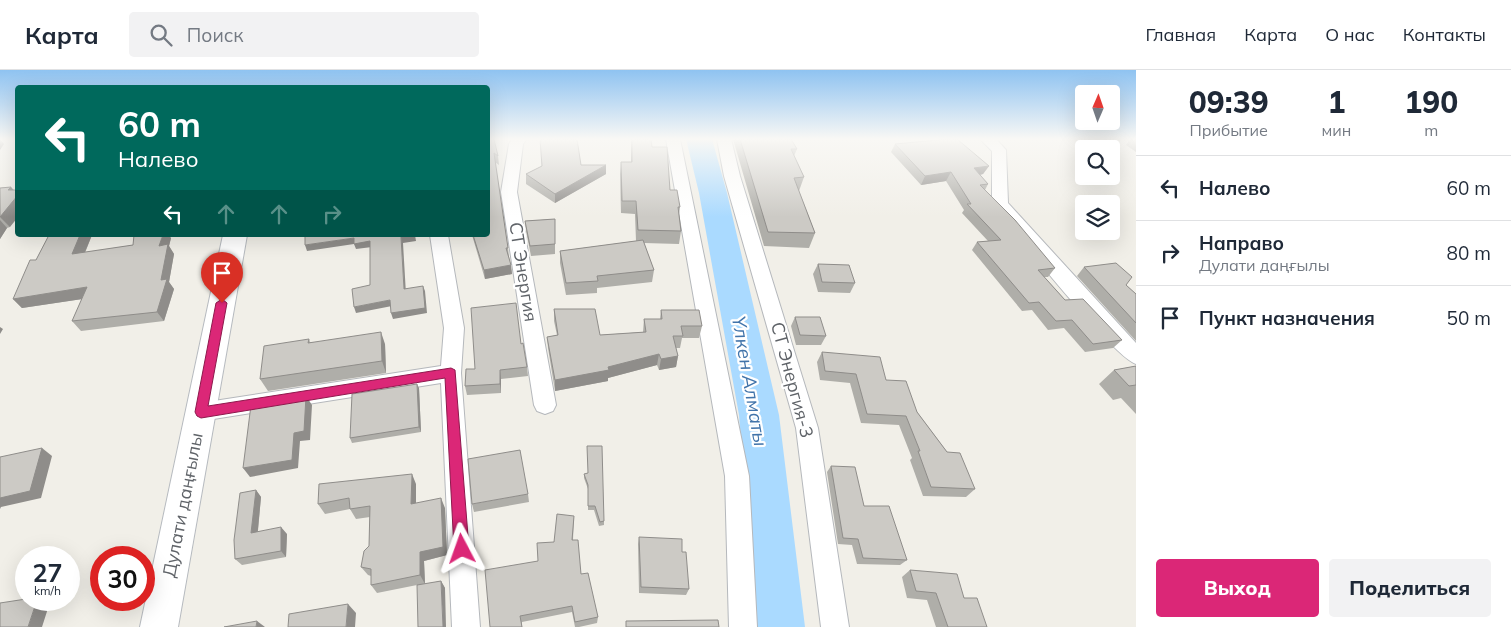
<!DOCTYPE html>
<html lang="ru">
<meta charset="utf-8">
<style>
body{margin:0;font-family:Mulish,sans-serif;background:#f2f2f3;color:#1f2937;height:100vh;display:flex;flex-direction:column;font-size:19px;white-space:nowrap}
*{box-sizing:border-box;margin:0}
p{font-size:16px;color:#747a83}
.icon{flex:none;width:28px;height:28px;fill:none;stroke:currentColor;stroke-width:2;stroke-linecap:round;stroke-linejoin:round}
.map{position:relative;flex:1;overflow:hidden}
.side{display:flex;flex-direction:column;background:#fff;width:375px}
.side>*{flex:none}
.hud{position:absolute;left:15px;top:15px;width:475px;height:152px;border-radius:5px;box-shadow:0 5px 20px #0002;background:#00695c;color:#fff;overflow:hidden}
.needle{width:32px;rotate:2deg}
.buttons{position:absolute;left:1075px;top:15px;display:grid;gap:10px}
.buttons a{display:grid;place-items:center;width:45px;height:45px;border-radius:5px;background:#fff;box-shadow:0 5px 20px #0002;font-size:25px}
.speed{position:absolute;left:15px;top:476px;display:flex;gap:10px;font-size:25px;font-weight:700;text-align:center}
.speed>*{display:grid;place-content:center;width:65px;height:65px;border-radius:50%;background:#fff;box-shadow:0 5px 20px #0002;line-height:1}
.speed small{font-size:12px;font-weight:400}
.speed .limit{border:8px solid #d22;background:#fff;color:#111}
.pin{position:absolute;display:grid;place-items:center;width:42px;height:42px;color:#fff;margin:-51px -21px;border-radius:50% 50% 50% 0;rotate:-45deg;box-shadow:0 0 5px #0007}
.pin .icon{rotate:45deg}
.me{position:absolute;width:55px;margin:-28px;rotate:356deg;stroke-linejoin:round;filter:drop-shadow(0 0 4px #0008)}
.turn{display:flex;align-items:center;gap:18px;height:105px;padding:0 20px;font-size:22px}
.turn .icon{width:65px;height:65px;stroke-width:2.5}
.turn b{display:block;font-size:35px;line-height:42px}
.lanes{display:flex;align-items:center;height:48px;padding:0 20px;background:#0003;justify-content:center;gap:25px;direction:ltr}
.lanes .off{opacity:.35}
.eta{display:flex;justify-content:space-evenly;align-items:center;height:85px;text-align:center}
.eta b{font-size:30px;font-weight:800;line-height:35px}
.button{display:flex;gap:10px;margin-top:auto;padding:10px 20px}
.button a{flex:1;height:58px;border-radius:5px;background:#db2777;color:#fff;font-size:20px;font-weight:800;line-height:58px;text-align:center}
.button a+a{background:#f2f2f3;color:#1f2937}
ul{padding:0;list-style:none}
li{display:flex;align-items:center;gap:15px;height:65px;padding:0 20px;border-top:1px solid #e0e1e3}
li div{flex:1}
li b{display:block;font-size:19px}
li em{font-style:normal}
header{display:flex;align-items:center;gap:30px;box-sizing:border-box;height:70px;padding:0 25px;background:#fff;border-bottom:1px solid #e0e1e3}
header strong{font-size:24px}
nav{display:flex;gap:28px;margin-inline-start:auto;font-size:18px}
.search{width:350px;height:45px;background:#f2f2f3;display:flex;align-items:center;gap:12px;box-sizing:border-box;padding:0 18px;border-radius:5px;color:#747a83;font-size:19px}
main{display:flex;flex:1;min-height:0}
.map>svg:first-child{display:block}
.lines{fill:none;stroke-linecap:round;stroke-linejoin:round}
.river{fill:#aadaff;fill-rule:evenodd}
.street-casing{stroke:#b5b8bc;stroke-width:2}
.secondary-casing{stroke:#b6babf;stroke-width:2}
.street{fill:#fff;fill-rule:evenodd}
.secondary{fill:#fff;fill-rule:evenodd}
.wall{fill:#afaea9}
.shaded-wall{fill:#8f8d8a}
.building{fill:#cccac5;stroke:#8f8d8a}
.route{fill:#db2777;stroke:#8e194d}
.labels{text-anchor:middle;stroke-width:4.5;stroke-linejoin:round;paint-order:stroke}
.street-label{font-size:18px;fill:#5f6368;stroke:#fff}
.water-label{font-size:19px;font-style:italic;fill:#4174aa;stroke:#fff}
</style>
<header>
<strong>Карта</strong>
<div class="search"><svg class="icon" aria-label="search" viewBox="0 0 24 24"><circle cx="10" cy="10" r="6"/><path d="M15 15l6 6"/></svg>Поиск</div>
<nav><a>Главная</a><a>Карта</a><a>О нас</a><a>Контакты</a></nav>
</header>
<main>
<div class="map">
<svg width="1136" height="557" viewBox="0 0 1136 557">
<rect width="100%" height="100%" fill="#f1efe8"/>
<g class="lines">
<path class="river" d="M686,69H712L727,123L779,345L805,557H755L739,345L699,123Z"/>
<defs>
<path id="street" d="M512,69H527L523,74L517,122L556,335L553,341L545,344L537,341L534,335L501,122L509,74Z
M666,69H680L749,406L757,557H729L725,406Z
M717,69H731L740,106L818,358L849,557H821L796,358L724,106Z
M980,69H996L1006,80L1008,133L1136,273V294C1112,286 1017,164 994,138L992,134V81Z
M430,165H448L464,258L461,303L480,557H452L441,313L201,351L193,348L190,342L193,336L201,333L441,296L444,258Z"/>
<path id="secondary" d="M223,165H247L178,557H140Z"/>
</defs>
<use href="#street" class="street-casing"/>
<use href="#secondary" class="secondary-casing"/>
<use href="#street" class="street"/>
<use href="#secondary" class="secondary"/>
</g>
<path class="wall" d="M488,69L498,86L499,95L495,92L508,178L509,187L512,204L485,209L472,165H488Z
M631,69H651L652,77L670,120L680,137L679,145L681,161L679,174L644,173L654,200L652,212L597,218V223L566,225L560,193V181L636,171L635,144L621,143L620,104L621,92H631Z
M733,69H791L797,79L794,86L804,107L799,121L815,163L809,178L764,176Z
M1130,69H1136V82L1126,75Z
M895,74L989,96L983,104L980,105L988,114L985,120L1055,198L1048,207H1044L1065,230L1122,270L1113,278L1085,282L1064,258L1048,260L1032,240L1022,241L972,180L977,172L988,171L962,143L964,140L946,111L921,115L891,82Z
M581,95L606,104L555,133L526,114V104Z
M11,117L13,120L10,157L7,158L0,169V118Z
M555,149V184L531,186L526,161L525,151Z
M49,165H92L85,183L133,175L171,168L169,176L174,184L169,212L174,219L164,251L81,261L72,251L82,229L22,238L13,229L36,190Z
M818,194L855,213L850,223L818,222L813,204Z
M1084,197L1126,215L1136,224V271L1077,206Z
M554,239L600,265L643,262L644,249H660L661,240L702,256L699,268H682L680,278H676L678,286L676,297L659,300L657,295L608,308V311L555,321L548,278L547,267L557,265L554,251Z
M795,247L826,266L821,275H796L791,256Z
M309,269L310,272L385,274L386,303L268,321L260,309Z
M822,282L886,310L917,342L975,419L966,427L923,426L910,390L912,388L899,355L861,353L850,313L820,310L817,292Z
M1136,296V344L1121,328L1113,330L1099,314L1114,300Z
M527,297L528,306L501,309V323L467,325L465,316L475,299Z
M419,318L421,362L352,373L350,368Z
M831,396L907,490L900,495L857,494L852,475L838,474L827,402Z
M584,404L604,451V455L599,456L594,440H588V419L584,408Z
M416,414V433L445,438L447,485L424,491L425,514L441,511L445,518L417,515L377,523L371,515V506L368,505L361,497L369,476L370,447L356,449L350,439L325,444L318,434Z
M256,420L261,427L258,461L287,464L286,487L242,495L235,489Z
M528,424L529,432L474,442L472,434Z
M574,446L573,470L581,504L598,547L597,553L579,557H575L572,542L522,552V557H490L538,491L554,472Z
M639,467L682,482L689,519L686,525L639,523L638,474Z
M910,500L964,528L987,557H936L927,530L907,528L902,507Z"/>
<path class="shaded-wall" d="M0,69L4,74L0,80Z
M606,95V104L555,133V124Z
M989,96L983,104L969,107L974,98Z
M951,102L946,111L921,115L925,106Z
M11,117L18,125V147L10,157L0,147L8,120Z
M0,150L7,158L0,169Z
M80,165H92L80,194L72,184Z
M163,165H169L171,168L169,176L174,184L169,212L174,219L164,251L157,242L161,210L159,176Z
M415,165L416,171L403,173L406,224L404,219L401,167Z
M354,168L370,171L372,177L356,179L354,174L307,181L305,175Z
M511,195L512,204L485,209L484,200Z
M423,216L425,221L427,243L393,249L391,243Z
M87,217L96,227L22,238L13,229Z
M390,230L392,236L356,243L354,237Z
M0,257L3,259L0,264Z
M381,262L385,274L386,303L382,291Z
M659,284L657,295L608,308V311L555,321V310Z
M678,286L676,297L659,300L661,289Z
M500,300L501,309V323L500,314Z
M417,314L419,318L421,362L419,357Z
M306,326L312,335L310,370L300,371L298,398L250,407L243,398L294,363Z
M42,378L52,386L41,428L1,437L0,439V428Z
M412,404L416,414V443L411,434Z
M256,420L261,427L257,469L251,463Z
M441,428L445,438L447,485L424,491L425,514L420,505V482Z
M281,457L287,464L286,487L281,481Z
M441,511L445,518L446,557H443Z
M37,530H45L50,532L42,557H28Z
M348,534L356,543L355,557H346Z
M257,551L265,557H256Z"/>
<path class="building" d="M488,69H494L498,86L494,83L508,178H506L511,195L484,200L473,165H488Z
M540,69H577L581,95H606L555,124L526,104L542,96Z
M632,69H651L652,77H667L670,120H677L680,137H678L681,161L638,160L636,131H622L621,92H632Z
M740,69H791L797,79H791L804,107L794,108L815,163L768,162Z
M948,69H957L989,96L974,98L988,114L980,115L1015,150L1055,198L1038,200L1065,230L1083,229L1122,270L1093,274L1072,250L1056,251L1039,232L1029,233L977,172L1001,170L967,134H971L951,102L925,106L895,74Z
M11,117L8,120H18V125L0,147V118Z
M555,149V174L530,176L525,151Z
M49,165H80L72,184L133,175L134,165H163L159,176L168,174L161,210L167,209L157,242L72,251L87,217L13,229L30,190H36Z
M302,165H414L401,167L404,219L423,216L425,238L391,243L390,230L354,237L352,219L370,215V171L354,174V168L305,175V165L302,166Z
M643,170L654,200L597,206L598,211L566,213L560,181Z
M1116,193L1132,207L1126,215L1136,224V253L1084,197Z
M818,194L849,195L855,213L822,212Z
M516,233L521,274L523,273L527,297L500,300V314L465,316L466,299H475L471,238Z
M554,239H595L600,265L646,262L644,249H662L661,240H699L702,256H681L683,266H673L678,286L661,289L659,284L608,297L609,300L555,310L547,267L558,265Z
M795,247H820L826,266L800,265Z
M381,262L382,291L260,309L264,276L309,269L308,273Z
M822,282L880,287L886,310L906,311L917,342L947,382L960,383L975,419L931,417L918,381H920L906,346L867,344L856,304L825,301Z
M1136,296V315L1129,316L1114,300Z
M417,314L419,357L350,368L352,324Z
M306,326L304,361L294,363L292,390L243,398L251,335Z
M587,376H602L604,451L600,452L595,436H588V415L584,404L588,403Z
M42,378L30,421L0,428V387Z
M520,380L528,424L472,434L468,389Z
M831,396L855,397L864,436H889L907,490L863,488L858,469L843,468Z
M412,404L411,434L441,428L443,477L420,482V505L371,515V499L361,497L364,481L369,476L370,436L350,439L349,428L318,434L319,414Z
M256,420L251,463L281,457V481L235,489L234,470L240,423Z
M557,444L574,446L572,470H578L581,504L588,503L598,547L575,552L572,536L520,546L522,557H490L485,500L538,491L537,473L554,472Z
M639,467L682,469V482H686L689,519L641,517Z
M910,500L957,504L964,528H977L987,557H948L936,523L916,521Z
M441,511L443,557H418L417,515Z
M26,529V530H37L28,557H0V533Z
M348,534L346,557H288L289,544Z
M718,550L719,557H626V551Z
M257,551L256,557H224Z"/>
<linearGradient id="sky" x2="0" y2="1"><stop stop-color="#8fc3f1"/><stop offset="0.47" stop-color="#f9f8f5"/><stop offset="1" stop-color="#f9f8f5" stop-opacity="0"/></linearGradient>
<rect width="1136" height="147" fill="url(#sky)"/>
<path class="route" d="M222,229L227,233L208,336L451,298L455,300L469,479L467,484L462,486L456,484L454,479L445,308L201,348L197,346L195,342L216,233Z"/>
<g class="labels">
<g class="street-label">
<text transform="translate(523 202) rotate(81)" y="6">СТ Энергия</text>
<text transform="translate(792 310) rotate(75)" y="6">СТ Энергия-3</text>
<text transform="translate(183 435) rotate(-79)" y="6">Дулати даңғылы</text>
</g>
<g class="water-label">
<text transform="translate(750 311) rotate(80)" y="7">Үлкен Алматы</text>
</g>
</g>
</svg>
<div class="buttons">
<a><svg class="needle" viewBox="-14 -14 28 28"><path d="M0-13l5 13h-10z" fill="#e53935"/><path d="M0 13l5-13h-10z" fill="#747a83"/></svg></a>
<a><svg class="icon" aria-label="search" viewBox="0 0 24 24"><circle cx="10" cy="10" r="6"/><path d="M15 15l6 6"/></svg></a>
<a><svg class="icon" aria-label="layers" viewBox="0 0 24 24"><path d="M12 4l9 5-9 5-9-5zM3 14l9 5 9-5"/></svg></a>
</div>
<div class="speed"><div>27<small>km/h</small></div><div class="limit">30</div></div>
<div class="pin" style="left:222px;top:233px;background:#d93025"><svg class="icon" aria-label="arrive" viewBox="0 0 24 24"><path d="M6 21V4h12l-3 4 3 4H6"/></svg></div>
<svg class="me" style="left:462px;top:479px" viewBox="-20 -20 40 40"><path d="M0-17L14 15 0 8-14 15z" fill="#db2777" stroke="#fff" stroke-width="4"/></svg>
<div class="hud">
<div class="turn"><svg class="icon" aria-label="left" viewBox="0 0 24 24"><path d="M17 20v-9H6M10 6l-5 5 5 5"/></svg><div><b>60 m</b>Налево</div></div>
<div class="lanes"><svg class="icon" aria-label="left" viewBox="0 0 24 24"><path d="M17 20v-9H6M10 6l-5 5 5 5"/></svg><svg class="icon off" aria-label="ahead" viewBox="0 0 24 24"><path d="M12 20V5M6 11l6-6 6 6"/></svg><svg class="icon off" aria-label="ahead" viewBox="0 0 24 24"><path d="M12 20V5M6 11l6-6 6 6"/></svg><svg class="icon off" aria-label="right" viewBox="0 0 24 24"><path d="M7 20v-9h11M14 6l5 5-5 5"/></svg></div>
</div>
</div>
<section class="side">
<div class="eta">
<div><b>09:39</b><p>Прибытие</p></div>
<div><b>1</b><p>мин</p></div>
<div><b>190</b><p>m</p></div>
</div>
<ul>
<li><svg class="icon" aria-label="left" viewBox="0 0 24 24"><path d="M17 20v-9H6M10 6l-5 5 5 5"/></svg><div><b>Налево</b></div><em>60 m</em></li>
<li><svg class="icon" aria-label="right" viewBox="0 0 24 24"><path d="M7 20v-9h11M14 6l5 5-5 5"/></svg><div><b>Направо</b><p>Дулати даңғылы</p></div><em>80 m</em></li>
<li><svg class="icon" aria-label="arrive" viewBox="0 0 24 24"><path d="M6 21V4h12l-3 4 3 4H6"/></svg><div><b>Пункт назначения</b></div><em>50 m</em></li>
</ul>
<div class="button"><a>Выход</a><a>Поделиться</a></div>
</section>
</main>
